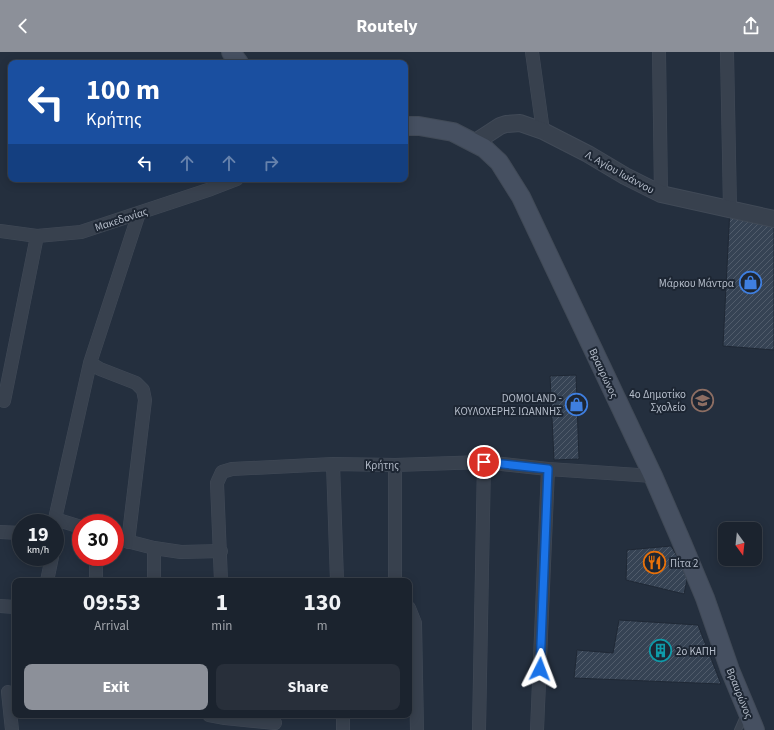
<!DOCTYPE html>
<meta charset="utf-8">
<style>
body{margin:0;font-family:"Source Sans 3",sans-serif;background:#282f3a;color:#f1f3f6;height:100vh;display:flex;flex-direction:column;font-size:15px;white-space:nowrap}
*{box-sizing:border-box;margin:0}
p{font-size:13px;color:#a0a4aa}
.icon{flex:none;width:22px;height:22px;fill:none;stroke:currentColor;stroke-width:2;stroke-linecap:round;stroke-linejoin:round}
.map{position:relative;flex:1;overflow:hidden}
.sheet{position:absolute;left:12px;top:526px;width:400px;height:140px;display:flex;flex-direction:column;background:#1b232e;border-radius:8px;box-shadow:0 2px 10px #0003,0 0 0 1px #39404a}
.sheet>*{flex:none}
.guide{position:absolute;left:8px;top:8px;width:400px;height:122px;border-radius:8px;box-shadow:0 2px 10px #0003,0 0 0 1px #39404a;background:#1a4fa0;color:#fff;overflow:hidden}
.needle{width:26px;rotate:165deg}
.controls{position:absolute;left:718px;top:470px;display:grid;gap:8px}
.controls a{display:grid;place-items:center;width:44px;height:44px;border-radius:8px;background:#1b232e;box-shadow:0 2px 10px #0003,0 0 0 1px #39404a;font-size:20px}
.speed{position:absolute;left:12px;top:462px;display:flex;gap:8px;font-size:20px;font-weight:700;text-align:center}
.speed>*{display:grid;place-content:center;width:52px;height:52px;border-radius:50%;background:#1b232e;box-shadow:0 2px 10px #0003,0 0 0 1px #39404a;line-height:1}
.speed small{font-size:10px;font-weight:400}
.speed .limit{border:6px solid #d22;background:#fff;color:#111}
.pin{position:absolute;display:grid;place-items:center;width:34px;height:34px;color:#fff;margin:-17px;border:2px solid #fff;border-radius:50%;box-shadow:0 1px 4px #0007}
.me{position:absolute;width:44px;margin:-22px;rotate:3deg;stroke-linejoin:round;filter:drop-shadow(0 0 3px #0008)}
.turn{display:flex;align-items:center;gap:14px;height:84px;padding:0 12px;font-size:18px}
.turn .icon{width:52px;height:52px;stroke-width:2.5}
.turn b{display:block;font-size:28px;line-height:34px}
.lanes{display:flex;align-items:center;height:38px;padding:0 12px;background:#0003;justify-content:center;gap:20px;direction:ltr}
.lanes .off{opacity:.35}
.eta{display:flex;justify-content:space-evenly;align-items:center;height:68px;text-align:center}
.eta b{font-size:24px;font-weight:700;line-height:28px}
.button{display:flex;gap:8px;margin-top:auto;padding:8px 12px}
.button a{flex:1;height:46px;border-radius:8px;background:#8c9099;color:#fff;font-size:16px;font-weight:700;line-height:46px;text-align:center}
.button a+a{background:#282f3a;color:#f1f3f6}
header{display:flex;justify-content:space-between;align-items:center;height:52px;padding:0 12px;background:#8c9099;color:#fff;font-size:18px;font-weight:700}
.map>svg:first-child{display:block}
.building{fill:url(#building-hatch);stroke:#1f2835}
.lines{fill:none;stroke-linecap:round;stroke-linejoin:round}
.service-casing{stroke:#414a57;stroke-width:8}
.minor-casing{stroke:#414a57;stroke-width:14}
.tertiary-casing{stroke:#414a57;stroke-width:18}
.secondary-casing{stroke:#414a57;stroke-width:20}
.service{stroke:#38414e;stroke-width:6}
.minor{stroke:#38414e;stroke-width:13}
.tertiary{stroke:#38414e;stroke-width:16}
.secondary{stroke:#465061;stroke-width:18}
.route-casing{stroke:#114b97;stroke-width:10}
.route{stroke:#1a73e8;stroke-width:7}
.labels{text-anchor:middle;stroke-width:4;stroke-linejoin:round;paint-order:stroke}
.street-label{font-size:11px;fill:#b4bcc9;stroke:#1d2633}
.poi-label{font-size:11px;fill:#b4bcc9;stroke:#1d2633;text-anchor:end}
</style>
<header><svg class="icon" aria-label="back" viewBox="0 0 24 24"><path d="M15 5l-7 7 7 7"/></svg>Routely<svg class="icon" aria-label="share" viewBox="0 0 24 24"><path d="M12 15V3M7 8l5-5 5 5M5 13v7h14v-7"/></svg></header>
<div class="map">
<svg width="774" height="678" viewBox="0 0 774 678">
<defs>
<pattern id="building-hatch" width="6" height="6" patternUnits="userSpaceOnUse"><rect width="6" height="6" fill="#364354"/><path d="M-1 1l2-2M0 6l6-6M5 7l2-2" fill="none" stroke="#515c6b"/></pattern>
</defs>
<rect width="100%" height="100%" fill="#242f3e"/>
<path class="building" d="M730,156L774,167V298L723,294Z
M576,323L579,407L554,408L550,324Z
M671,494L688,523L684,542L626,528L627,498Z
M619,568L698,573L721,632L574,626L577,598L613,601Z"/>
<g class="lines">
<defs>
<path id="service" d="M738,678L745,662"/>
<path id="minor" d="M532,0L543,79
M659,0L661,142
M727,0L730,156
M0,179L37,184L81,180L211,137L237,127
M90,311L100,317L136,331L143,338L145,348L128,490
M4,349L37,184
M333,412L337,529
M55,467L81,475
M55,471V467L90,311L139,161
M55,475V485
M0,480L21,481
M115,486L154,496L181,500L221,499
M47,529L52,505
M96,529V505
M154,529V496
M221,529L217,431L222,420L232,417L333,412L395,413L484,410L548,417L653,424
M395,529V413
M0,554L15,555
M409,556L415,571L417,678
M8,640L12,678
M209,663L225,666V663
M343,663V678
M225,666L275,671
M479,678L484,410
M537,678L548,417"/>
<path id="tertiary" d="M474,91L500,74L506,72L520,71L543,79L588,102L625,124L661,142L774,167"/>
<path id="secondary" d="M231,0L239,11
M405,74H419L453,80L484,96L499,110L521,145L653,424L682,491L705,546L730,618L755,678"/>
</defs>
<use href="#service" class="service-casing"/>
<use href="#minor" class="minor-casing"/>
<use href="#tertiary" class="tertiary-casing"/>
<use href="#secondary" class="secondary-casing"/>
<use href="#service" class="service"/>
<use href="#minor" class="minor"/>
<use href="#tertiary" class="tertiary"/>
<use href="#secondary" class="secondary"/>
</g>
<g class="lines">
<defs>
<path id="route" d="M484,410L548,417L540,617"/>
</defs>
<use href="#route" class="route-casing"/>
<use href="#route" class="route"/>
</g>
<defs>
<symbol id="shop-ring" viewBox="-11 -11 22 22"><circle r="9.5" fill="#1d2633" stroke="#3f7fe0" stroke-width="1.5"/><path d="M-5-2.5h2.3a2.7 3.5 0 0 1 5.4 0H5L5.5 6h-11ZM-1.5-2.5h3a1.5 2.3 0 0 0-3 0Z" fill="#3f7fe0"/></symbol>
<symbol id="school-ring" viewBox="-11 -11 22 22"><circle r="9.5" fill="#1d2633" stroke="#8d6e63" stroke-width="1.5"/><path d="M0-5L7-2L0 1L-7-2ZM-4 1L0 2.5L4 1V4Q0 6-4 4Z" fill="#8d6e63"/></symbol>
<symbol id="restaurant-ring" viewBox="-11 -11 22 22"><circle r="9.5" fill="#1d2633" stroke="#e8710a" stroke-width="1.5"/><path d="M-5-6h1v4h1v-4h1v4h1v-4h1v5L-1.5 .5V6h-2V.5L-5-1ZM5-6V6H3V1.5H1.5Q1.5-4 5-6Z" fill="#e8710a"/></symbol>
<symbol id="building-ring" viewBox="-11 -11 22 22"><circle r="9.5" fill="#1d2633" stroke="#0f9aa8" stroke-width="1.5"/><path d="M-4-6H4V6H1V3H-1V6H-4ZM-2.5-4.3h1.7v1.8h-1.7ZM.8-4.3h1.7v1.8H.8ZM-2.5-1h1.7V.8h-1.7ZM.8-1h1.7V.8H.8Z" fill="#0f9aa8"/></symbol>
</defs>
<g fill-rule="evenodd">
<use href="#shop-ring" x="738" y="218" width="25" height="25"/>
<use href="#school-ring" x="690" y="336" width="25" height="25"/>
<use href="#shop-ring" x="564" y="340" width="25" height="25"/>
<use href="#restaurant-ring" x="642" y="498" width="25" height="25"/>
<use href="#building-ring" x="648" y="586" width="25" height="25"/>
</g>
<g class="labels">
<g class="street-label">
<text transform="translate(620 120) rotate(29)" y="4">Λ. Αγίου Ιωάννου</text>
<text transform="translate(121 167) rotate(-18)" y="4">Μακεδονίας</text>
<text transform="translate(604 321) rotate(65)" y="4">Βραυρώνος</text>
<text x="382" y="417">Κρήτης</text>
<text transform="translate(740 641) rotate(68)" y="4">Βραυρώνος</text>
</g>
<g class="poi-label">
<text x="734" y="235">Μάρκου Μάντρα</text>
<text x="686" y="346">4ο Δημοτίκο<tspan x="686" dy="13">Σχολείο</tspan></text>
<text x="562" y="350">DOMOLAND -<tspan x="562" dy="13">ΚΟΥΛΟΧΕΡΗΣ ΙΩΑΝΝΗΣ</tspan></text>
<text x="670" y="515" text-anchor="start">Πίτα 2</text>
<text x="676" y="603" text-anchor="start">2ο ΚΑΠΗ</text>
</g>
</g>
</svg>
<div class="controls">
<a><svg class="needle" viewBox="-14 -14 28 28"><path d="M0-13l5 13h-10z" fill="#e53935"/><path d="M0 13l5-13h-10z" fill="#a0a4aa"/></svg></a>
</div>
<div class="speed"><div>19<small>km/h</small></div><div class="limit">30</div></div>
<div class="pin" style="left:484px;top:410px;background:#d93025"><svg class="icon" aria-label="arrive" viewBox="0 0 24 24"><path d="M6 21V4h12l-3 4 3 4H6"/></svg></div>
<svg class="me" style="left:540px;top:617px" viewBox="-20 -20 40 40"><path d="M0-17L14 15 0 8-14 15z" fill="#1a73e8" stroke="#fff" stroke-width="4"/></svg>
<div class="guide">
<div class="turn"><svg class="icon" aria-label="left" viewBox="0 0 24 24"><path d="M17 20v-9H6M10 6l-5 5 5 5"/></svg><div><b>100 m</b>Κρήτης</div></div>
<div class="lanes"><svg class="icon" aria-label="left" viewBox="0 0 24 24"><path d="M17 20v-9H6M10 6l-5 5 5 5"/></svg><svg class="icon off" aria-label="ahead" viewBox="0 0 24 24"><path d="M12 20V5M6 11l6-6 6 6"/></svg><svg class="icon off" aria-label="ahead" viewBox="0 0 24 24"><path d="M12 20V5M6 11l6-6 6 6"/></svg><svg class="icon off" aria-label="right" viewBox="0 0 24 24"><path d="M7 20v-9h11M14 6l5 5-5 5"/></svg></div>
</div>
<section class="sheet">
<div class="eta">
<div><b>09:53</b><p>Arrival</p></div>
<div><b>1</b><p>min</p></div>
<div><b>130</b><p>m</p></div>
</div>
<div class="button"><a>Exit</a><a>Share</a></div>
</section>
</div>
